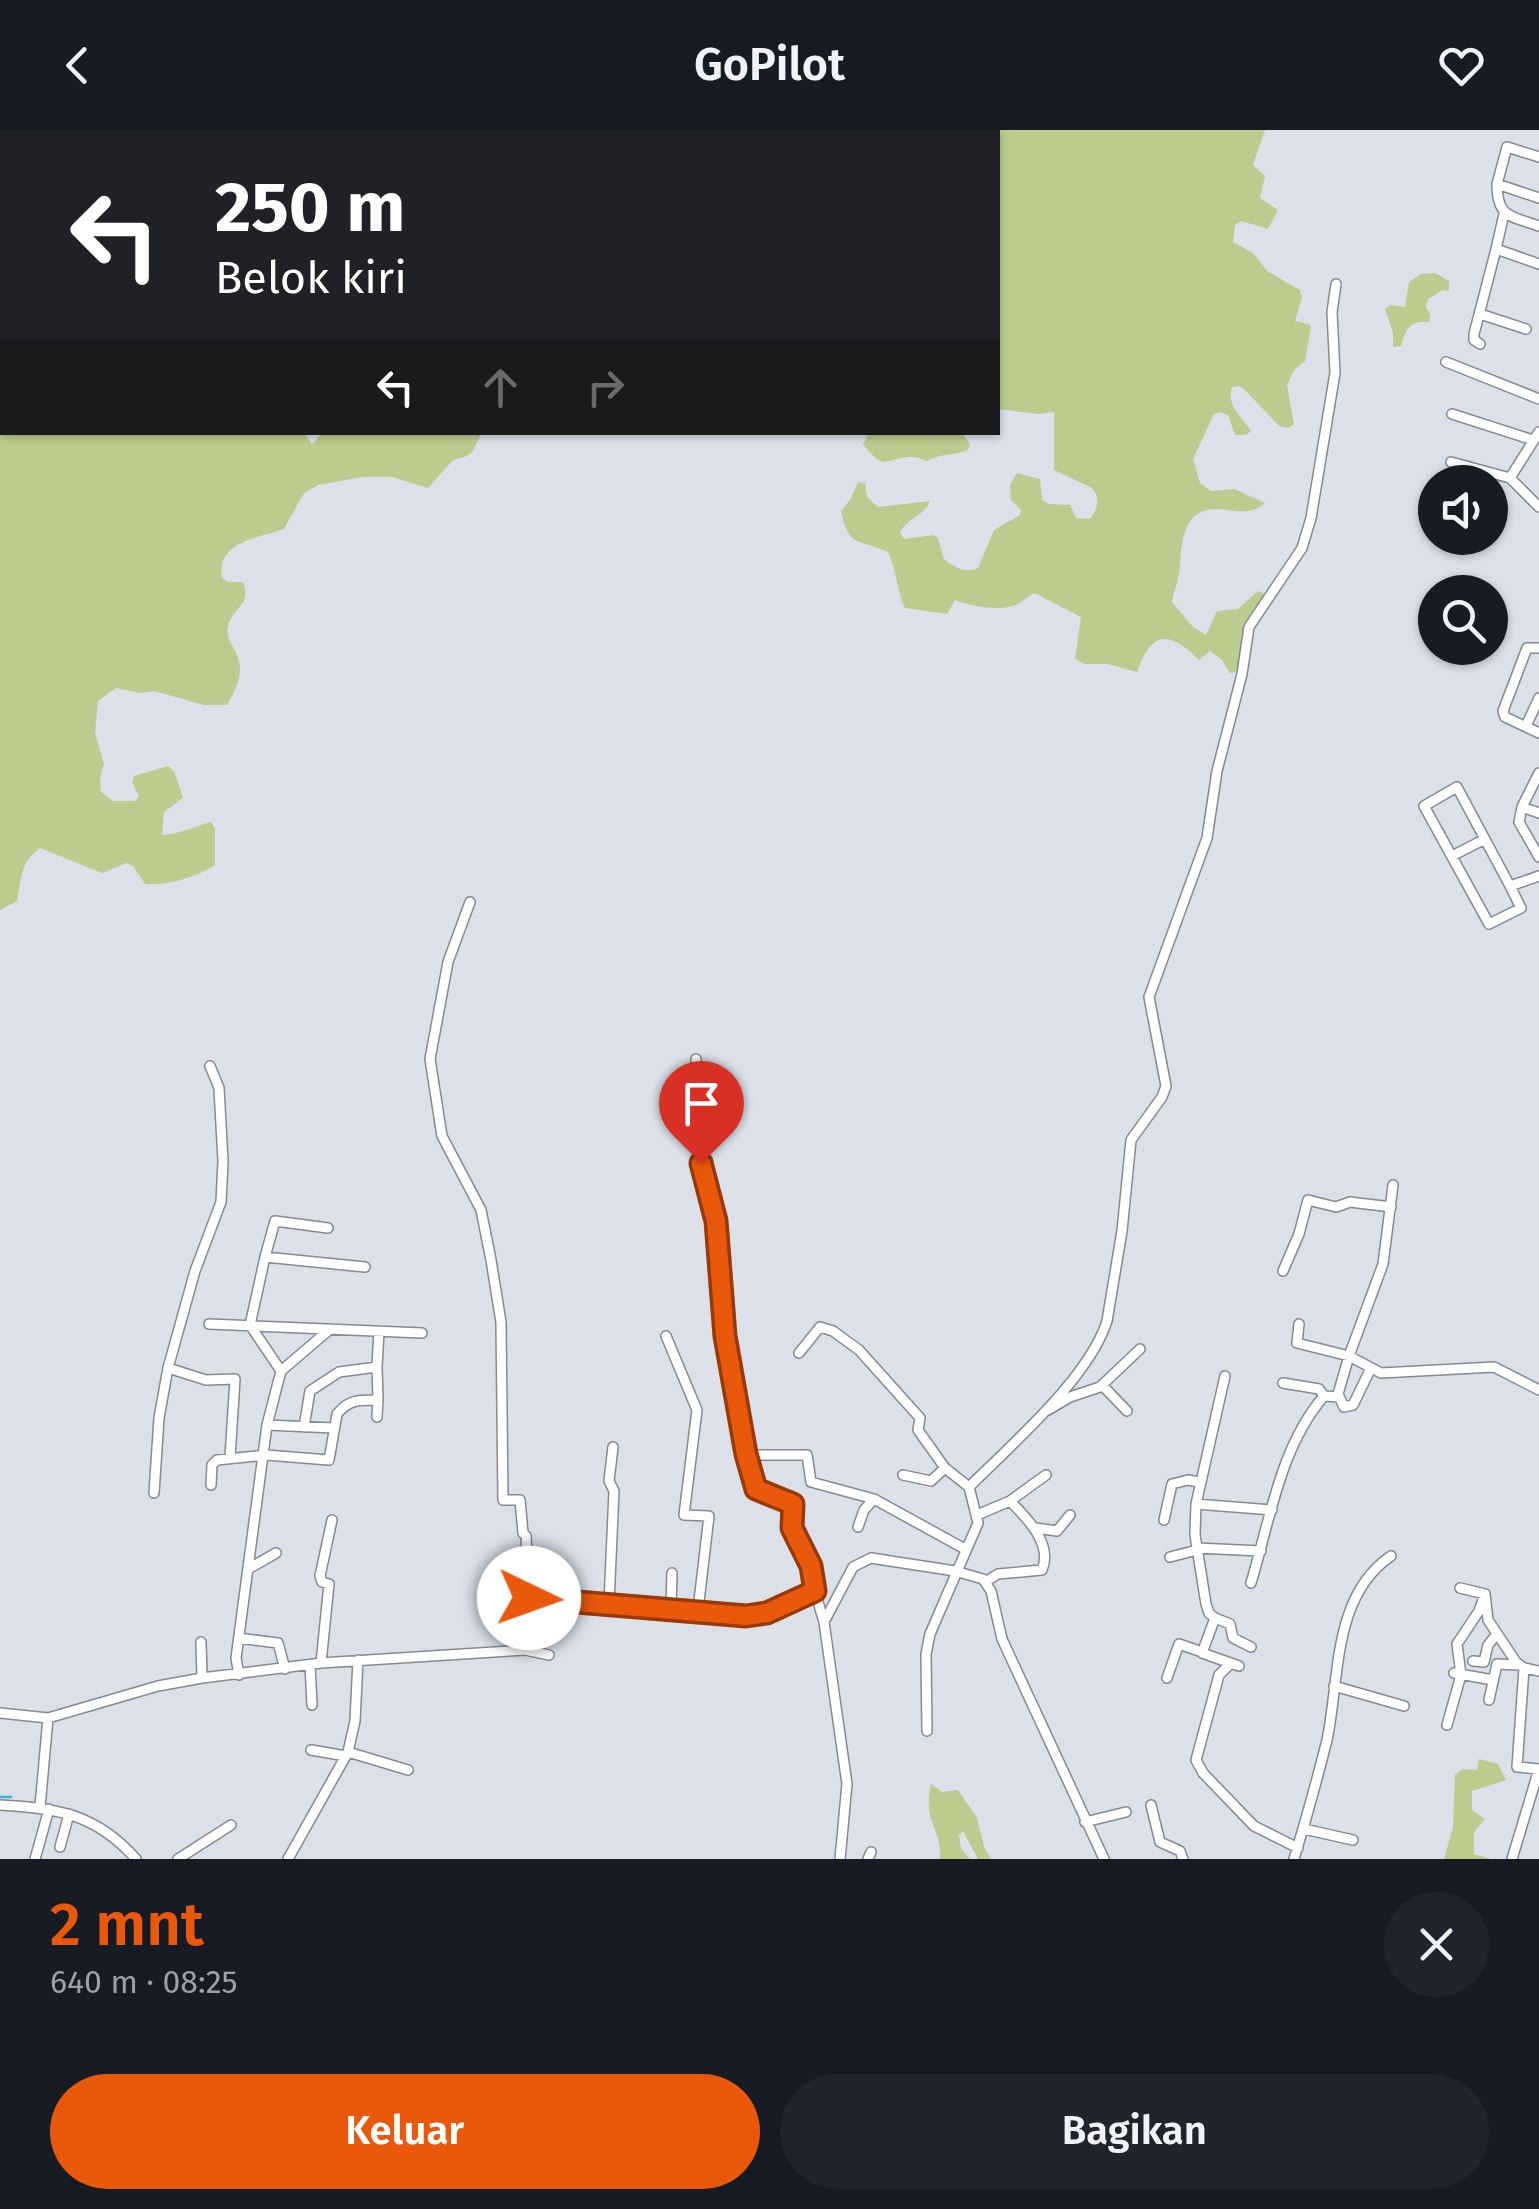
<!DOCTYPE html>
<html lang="id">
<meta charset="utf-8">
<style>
body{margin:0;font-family:"Fira Sans",sans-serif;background:#20242c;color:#f1f3f6;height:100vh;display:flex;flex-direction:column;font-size:38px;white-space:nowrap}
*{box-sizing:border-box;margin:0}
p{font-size:32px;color:#9ea1a6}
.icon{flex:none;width:55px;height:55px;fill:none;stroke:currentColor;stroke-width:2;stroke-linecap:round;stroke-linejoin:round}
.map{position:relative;height:1729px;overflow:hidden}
.details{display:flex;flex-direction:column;background:#171b24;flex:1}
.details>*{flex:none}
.top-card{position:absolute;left:0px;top:0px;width:1000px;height:305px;box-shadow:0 2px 8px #0004;background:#202124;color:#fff;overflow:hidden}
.tools{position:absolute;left:1418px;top:335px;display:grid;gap:20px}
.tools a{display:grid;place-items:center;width:90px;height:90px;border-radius:50%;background:#171b24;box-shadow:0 2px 8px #0004;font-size:50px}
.pin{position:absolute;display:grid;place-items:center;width:85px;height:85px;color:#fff;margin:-102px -42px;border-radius:50% 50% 50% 0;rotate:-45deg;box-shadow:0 0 10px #0007}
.pin .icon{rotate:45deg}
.me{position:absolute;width:110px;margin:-55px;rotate:93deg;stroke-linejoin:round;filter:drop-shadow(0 0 8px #0008)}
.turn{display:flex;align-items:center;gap:35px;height:210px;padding:0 50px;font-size:45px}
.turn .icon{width:130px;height:130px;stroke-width:2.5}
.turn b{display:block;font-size:70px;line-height:85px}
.lanes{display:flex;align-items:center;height:95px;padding:0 50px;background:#0003;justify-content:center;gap:50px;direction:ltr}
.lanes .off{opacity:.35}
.round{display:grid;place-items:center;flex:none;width:105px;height:105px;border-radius:52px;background:#20242c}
.head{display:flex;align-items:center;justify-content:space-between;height:170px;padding:0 50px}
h1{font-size:60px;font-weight:600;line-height:75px;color:#ea580c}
.button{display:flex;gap:20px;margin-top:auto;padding:20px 50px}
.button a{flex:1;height:115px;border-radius:60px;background:#ea580c;color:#fff;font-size:40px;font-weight:600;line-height:115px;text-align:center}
.button a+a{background:#20242c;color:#f1f3f6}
header{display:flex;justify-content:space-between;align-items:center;height:130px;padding:0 50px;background:#171b24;font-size:45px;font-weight:600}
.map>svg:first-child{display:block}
.green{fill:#bdcb8e}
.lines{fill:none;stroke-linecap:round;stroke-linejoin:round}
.stream{stroke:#3db4d3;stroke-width:2.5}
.minor-casing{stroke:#858991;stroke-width:12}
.minor{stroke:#fff;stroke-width:9}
.route-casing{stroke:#983908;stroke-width:25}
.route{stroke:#ea580c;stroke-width:18}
</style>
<header><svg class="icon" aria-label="back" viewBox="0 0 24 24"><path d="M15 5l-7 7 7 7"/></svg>GoPilot<svg class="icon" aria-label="heart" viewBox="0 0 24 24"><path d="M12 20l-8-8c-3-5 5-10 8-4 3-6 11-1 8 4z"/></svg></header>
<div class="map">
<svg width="1539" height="1729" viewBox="0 0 1539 1729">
<rect width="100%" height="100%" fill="#dbe0e9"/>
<path class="green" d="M0,0L247,2H2V302H304L312,314L322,303H482C470,323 478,324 453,330L428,358L392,347H362L318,355L304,363L284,399C259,408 216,411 222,448L228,452H243C252,475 233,477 228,496C225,509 235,517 238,528C244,544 235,561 227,575H204L154,561L140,563L116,558L98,571L95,603L104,634L100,647L101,662L113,671H135L139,666L132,652L134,646L168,636L174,641L183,668L164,682L162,705C180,704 193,697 211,692L215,698V735C197,747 167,756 145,754L133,736L127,733L102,743L40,718C20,732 21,750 17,771L0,780Z
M634,0H1265L1253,35L1265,46L1260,68L1278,80L1268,99L1241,91L1235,95L1233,112L1253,123L1267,141L1300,160L1302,167L1295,191L1309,194L1311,197L1305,231L1294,240L1287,255L1294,295L1287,298L1279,296L1245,260L1239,256L1232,257C1226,276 1242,287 1251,301L1246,305H1235L1228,285L1220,282L1214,284L1193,329L1200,353L1211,361L1234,359L1265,373C1254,383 1242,382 1228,380C1187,373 1182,402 1180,434C1180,447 1174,460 1172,472L1193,497L1206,505L1217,481L1238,479L1258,461L1265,464L1248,489L1236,542L1230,543L1222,530L1210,521L1199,530C1168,499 1151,502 1137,542L1108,534H1085L1075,529L1081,487L1034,463C1026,467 1021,474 1013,476C996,481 971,476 955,470L947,484L905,478C897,462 897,441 888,422C858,408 849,419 841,381L850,370L858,352L865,353L867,367L878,377L930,371C925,386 906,388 900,403L904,409L934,405L938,408L944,429C954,437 965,444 978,438L994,400L1020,385L1021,380L1011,370L1010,355L1017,343L1040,349L1042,370L1049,374L1070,375L1076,388L1090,389C1097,379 1101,369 1092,358L1054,340V282L1039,284L998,279V2Z
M1435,143L1449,151V161L1443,160L1428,169L1426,177L1430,184L1429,192C1409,191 1407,197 1401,216L1393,217V202L1385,179L1390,175L1405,177L1409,152L1421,144Z
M869,302L962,303L970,314L968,320C954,326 941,323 927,331C921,329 915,326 909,327C883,329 885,342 863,314Z
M1479,1629L1498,1634L1506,1650L1472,1661V1680L1485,1689L1474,1702V1724L1491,1729H1444L1453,1697L1455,1645L1462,1639L1477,1640Z
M931,1654L942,1662L958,1660L977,1688L984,1717L991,1729H978L963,1701L959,1705L961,1719L970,1729H940C942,1697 922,1693 931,1654Z"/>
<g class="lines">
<path class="stream" d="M0,1667H11"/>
<defs>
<path id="minor" d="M1497,54L1507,17L1539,27
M1539,68L1497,54C1497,88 1511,86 1539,96
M1496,119L1504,84
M1480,184L1526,199
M1480,214L1474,210V204L1496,119L1539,134
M1446,232L1539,269
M1452,284L1533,310
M1451,332L1510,348L1539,302
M1510,348L1539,377
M1539,518H1527L1503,581L1505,587L1539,603
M1526,596L1539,568
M1539,643L1522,677L1519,692L1539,727
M1522,677L1539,683
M1452,726L1485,709
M1510,756L1521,778L1489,794L1424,676L1457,657L1510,756L1539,746
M696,929L698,1015L716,1091L725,1206L746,1325L756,1359L793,1374L792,1398L815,1447V1462L824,1492L847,1654L840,1729
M210,936L219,958L223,1031L221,1072L195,1141L168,1238L206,1250L235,1249L230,1327
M1393,1055L1383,1134L1349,1226L1381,1243L1494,1237L1539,1260
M265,1127L275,1091L328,1098
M1283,1141L1299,1104L1308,1070L1336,1077L1350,1072L1391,1077
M209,1194L422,1203
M1299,1194L1297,1213L1349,1226L1338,1264L1344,1277L1353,1275L1370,1240
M666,1206L697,1280L684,1385L709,1386L698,1480
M799,1223L820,1197L833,1201L859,1220L920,1288L918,1300L945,1338
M281,1241L250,1195L265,1127L365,1137
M1225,1246L1196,1374L1195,1405L1206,1474L1209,1483L1215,1488L1202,1523L1239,1536
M1283,1253L1319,1259L1324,1266
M1103,1256L1127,1281
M1048,1280L1070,1267L1100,1257L1140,1219
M377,1287L378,1270
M267,1295L334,1298
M304,1297L310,1261L339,1242L377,1237L379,1201
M746,1325H807L811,1352L874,1369L965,1419
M903,1345L931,1351L945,1338L969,1357
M211,1355L212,1335L217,1330L266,1325L329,1330L337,1284C349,1269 360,1270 378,1270L377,1237
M154,1363L159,1288L168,1238
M1010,1371L1046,1345
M1196,1374L1272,1380
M977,1385L1010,1371C1027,1388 1053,1414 1042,1440L998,1444L985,1452
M1164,1390L1172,1354L1188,1350L1199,1352
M858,1397L864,1380L874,1369
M1036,1398L1057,1401L1070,1385
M1197,1418L1261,1421
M1170,1427L1197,1420
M250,1438L276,1423
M1251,1453C1270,1390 1280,1317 1324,1266L1338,1267
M1460,1458L1485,1464L1488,1490L1516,1532L1524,1538L1539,1541
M529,1469L746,1486L767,1483L815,1462
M609,1473L614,1361L609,1351L613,1317
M671,1478L672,1443
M1215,1488L1230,1494L1233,1508L1251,1517
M824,1492L853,1437L871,1428L955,1441L983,1449L991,1461L1002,1509L1104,1729
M239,1508L278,1513L285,1539
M201,1512L202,1548
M525,1520L549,1525
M1473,1531L1484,1532L1488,1515L1497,1504
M321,1533L329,1454L322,1452L320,1446L332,1390
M1230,1534L1219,1545L1196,1630L1203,1643L1254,1696L1298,1718
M310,1535L312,1575
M1454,1543L1493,1550
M239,1545L236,1528L267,1295L281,1241L329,1200
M1167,1548L1179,1514L1202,1522
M1334,1556L1404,1576
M1489,1570L1497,1534L1519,1535
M0,1583L48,1588L40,1677
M48,1588L158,1556L202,1548L321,1533L525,1520L529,1469L526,1406L523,1403L520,1370H503L501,1192L491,1130L481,1080L442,1006L430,929L448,832L470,772
M1447,1595L1461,1545L1457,1514L1479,1481L1485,1464
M927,1601L926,1524L930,1504L978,1393L969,1357C1012,1314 1089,1248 1107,1191L1122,1101L1131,1010L1162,967L1166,956L1149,867L1207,708L1217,641L1242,544L1249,497L1302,418L1311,388L1335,243L1332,182L1336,154
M311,1620L346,1626
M348,1622L408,1640
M0,1675C58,1678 96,1684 136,1729
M1151,1675L1160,1712L1180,1721L1183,1729
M1085,1692L1126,1682
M1304,1699L1353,1710
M60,1717L69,1684
M35,1729L49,1679
M178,1729L231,1695
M288,1729L348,1622L355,1591L358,1530
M868,1729L871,1722
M1294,1729C1306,1690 1317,1650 1327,1610C1340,1548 1332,1466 1391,1426
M1512,1729L1539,1639L1517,1637L1524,1538"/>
</defs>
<use href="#minor" class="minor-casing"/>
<use href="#minor" class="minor"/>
</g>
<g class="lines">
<defs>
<path id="route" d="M529,1468L746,1486L767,1483L815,1461L811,1436L792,1398L793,1374L756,1359L746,1324L725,1206L716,1091L701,1033"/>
</defs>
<use href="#route" class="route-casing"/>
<use href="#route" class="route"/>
</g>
</svg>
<div class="tools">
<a><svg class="icon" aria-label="sound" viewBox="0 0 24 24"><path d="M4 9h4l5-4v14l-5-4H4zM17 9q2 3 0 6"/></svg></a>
<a><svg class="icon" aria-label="search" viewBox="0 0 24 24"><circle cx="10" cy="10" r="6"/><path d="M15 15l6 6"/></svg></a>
</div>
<div class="pin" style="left:701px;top:1033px;background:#d93025"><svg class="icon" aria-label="arrive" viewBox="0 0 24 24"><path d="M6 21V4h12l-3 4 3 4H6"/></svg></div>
<svg class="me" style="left:529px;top:1468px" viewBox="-20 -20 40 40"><circle r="19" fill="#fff"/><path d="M0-13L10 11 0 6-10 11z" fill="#ea580c"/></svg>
<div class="top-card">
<div class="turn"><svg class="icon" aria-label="left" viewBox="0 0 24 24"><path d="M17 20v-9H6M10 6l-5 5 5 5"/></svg><div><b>250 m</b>Belok kiri</div></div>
<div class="lanes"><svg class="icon" aria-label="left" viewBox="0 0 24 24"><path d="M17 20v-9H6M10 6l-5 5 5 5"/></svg><svg class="icon off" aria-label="ahead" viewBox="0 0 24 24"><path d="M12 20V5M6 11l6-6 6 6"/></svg><svg class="icon off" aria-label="right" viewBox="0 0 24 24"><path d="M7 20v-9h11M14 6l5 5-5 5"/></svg></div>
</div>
</div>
<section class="details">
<div class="head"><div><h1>2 mnt</h1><p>640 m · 08:25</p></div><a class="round"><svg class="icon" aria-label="close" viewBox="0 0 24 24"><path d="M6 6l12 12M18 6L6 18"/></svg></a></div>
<div class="button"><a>Keluar</a><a>Bagikan</a></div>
</section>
